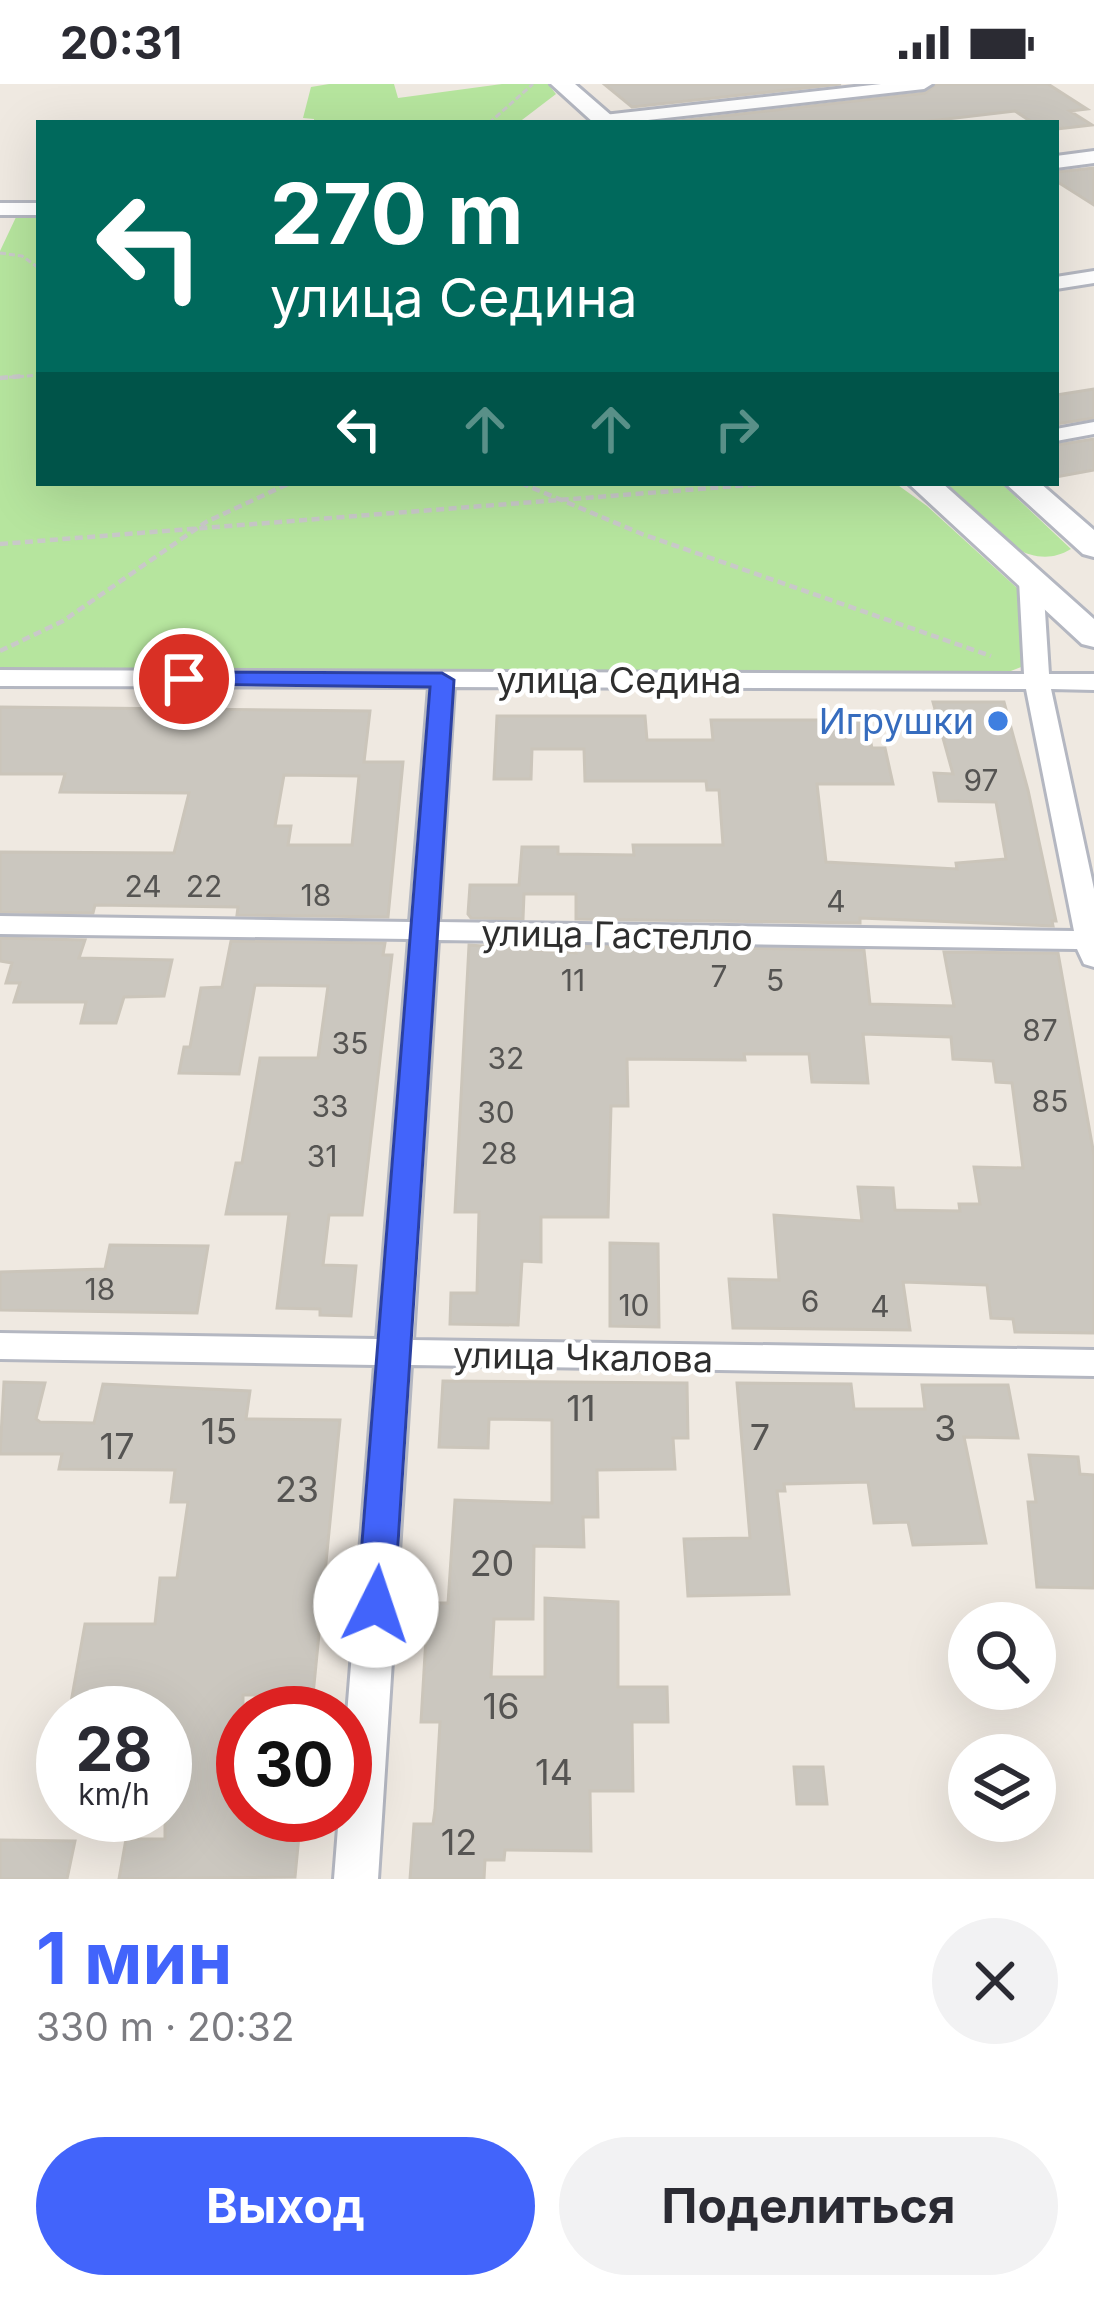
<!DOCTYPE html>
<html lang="ru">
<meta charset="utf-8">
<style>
body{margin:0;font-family:Inter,sans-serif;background:#f2f2f3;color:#2b2b33;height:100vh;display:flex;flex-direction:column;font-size:45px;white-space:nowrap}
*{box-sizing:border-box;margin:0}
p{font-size:39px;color:#7c7c81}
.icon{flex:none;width:66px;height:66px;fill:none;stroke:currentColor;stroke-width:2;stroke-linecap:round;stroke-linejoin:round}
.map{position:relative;height:1795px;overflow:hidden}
.drawer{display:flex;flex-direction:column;background:#fff;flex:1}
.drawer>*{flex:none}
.top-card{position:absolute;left:36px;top:36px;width:1023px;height:366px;border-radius:0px;box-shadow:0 12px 48px #0002;background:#00695c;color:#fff;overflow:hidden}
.buttons{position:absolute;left:948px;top:1518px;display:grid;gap:24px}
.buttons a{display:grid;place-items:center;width:108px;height:108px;border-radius:50%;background:#fff;box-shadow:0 12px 48px #0002;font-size:60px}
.speed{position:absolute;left:36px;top:1602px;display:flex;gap:24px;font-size:60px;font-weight:700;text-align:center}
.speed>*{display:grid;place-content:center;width:156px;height:156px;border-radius:50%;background:#fff;box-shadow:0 12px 48px #0002;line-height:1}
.speed small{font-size:30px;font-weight:400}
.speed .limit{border:18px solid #d22;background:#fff;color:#111}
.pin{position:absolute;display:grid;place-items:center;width:102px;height:102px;color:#fff;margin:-51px;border:6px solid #fff;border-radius:50%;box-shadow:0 3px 12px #0007}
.me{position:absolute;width:132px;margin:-66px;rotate:4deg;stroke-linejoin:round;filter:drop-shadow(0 0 9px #0008)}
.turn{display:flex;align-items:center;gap:42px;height:252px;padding:0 36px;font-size:54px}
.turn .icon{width:156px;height:156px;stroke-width:2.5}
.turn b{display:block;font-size:84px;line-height:102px}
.lanes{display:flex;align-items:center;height:114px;padding:0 36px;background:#0003;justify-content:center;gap:60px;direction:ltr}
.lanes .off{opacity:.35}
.round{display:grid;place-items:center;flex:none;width:126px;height:126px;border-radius:63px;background:#f2f2f3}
.head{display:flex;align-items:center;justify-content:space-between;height:204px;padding:0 36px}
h1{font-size:72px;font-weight:700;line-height:90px;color:#4264fb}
.action{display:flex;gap:24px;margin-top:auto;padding:24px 36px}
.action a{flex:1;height:138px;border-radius:72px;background:#4264fb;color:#fff;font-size:48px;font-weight:700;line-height:138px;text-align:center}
.action a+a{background:#f2f2f3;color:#2b2b33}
.status{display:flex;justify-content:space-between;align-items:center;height:84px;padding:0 60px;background:#fff;direction:ltr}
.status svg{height:33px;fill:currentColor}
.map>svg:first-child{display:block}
.green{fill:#b6e59e}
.building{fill:#cbc7bf;stroke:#cbc5ba;stroke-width:3;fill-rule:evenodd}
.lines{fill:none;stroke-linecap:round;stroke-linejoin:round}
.minor-casing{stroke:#b4b7c1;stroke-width:6}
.tertiary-casing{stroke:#b4b7c1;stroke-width:6}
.secondary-casing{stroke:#b4b7c1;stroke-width:6}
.path-far1{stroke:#c9c9c9;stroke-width:3;stroke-dasharray:6 3;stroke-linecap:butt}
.path{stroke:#c9c9c9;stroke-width:4.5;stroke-dasharray:8 4.5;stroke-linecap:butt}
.minor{fill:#fff;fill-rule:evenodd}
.tertiary{fill:#fff;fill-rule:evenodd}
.secondary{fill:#fff;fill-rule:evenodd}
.route{fill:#4264fb;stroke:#2b41a3;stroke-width:3}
.shop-dot{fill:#3f7fe0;stroke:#fff;stroke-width:4.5}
.labels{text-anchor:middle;stroke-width:9;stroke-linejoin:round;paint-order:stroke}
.number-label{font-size:30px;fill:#555452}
.street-label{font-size:36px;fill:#2e2e2e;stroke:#fff}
.shop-label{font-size:36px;fill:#366cbe;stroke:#fff;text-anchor:end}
.near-number-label{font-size:36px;fill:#555452}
</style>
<div class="status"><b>20:31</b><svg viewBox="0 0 49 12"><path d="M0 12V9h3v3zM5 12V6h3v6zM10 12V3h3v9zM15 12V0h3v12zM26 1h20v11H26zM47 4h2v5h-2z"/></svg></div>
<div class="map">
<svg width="1094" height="1795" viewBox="0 0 1094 1795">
<rect width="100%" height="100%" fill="#efe9e1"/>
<path class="green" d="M329,0H394L398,14L502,0H548L556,10L518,39H314V35L303,34L311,3Z
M17,131H39V399H895L927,422L1017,504L1029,580L1003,590L0,589V167Z
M940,399H1001L1071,465C1022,495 974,429 940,399Z"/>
<path class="building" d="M604,0H841L632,23Z
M936,0H1048L1087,25L1070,27L1092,41L1056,45V39H1033L1015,27L913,39H661L925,9Z
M1094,84V121L1056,97V88Z
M1094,305V334L1056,340V311Z
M1094,355V386L1056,393V361Z
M933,618H1004L1028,706L1056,837H1052L1053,842L860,834V839L576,835V810H524L523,835L471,834L468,830L470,801H519L522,763H558V770L634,771L633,761H723L719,706H707L706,697H585L584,665H532L531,695H494L497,632H645L647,656H713L711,636H866L872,664H885L893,700H817L826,778L957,785L956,779L1006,775L996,718L939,717L934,689L953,690Z
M0,623L370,627L364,678H403L388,833L237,831L238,823L95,821L93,829L0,828V768L174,769L189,709L60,708L65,690H0ZM284,691L359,692L352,761H288L291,742H275Z
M0,854L85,856L79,874L172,876L164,912L124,913L116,939H81L86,918H14L20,899H6L12,879L0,877Z
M231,857L385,859L383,871H392L362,1131H329L323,1181L356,1182L351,1232L320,1231V1225L277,1224L289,1130H226L236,1079H242L260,974H318L328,902L255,901L239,990L179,989L184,963H190L201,904L222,903Z
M469,861L576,869V862L864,866L870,920L954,922L944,868L1058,869L1094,1071V1249L1015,1248L1013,1235L991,1234L987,1201L903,1198L910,1246L733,1244L729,1195L779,1196L774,1131L862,1137L858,1103L893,1104L895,1126L960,1127L959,1120H980L974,1083L1023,1084L1012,999L996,998L993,977L953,975L951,953L863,950L868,999L812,998L809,970H744L745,976L627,975L628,1022H611L608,1133H541V1178L522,1177L518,1241L450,1240L451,1209H477L479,1128H455Z
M610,1159L658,1160L659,1243L610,1242Z
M110,1161L208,1162L197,1229L0,1226V1188L105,1185Z
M443,1297L687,1299L688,1354H673L675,1385L597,1386L598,1433H583L584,1463L534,1462L533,1535H494L491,1593H545V1514L618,1518V1603H667L668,1638H632L633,1707H590L591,1767L505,1766L504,1776H485L484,1795H410L414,1740H433L435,1726L440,1638H421L428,1519H448L455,1416L552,1419V1336L489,1335L488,1364L439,1363Z
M4,1298L45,1299L36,1335L40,1338L94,1339L103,1300L250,1307L246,1335L340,1336L313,1611H243V1731H301L295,1793L119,1795L126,1755H165V1629H149L152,1614L106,1605L102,1624H70L85,1540H155L160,1494H177L188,1418H171L175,1386L59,1385L62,1370H0Z
M737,1299L851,1300L854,1325H925L922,1301H1008L1018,1354L964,1353L986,1459L913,1461L908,1438L874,1439L868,1398L784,1400L785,1407H777L789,1510L688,1512L684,1455L750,1454Z
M1029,1371L1078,1373L1080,1390L1094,1391V1504L1037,1503L1028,1418H1036Z
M794,1683H823L827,1720H797Z
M0,1756L75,1757L67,1795H0Z"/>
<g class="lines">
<defs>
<path id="minor" d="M881,0H932L924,5L621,39L596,36L604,31Z
M1094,187V199L1056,205V193Z
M1094,338V350L1056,357V345Z
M1031,489L1043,496L1049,590H1094V606L1051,605L1094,805V883L1084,880L1077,865L438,856L413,1256L1094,1266V1292L411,1281L378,1795H334L339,1731H345V1656L375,1281L0,1275V1249L377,1255L409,855L0,850V832L410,838L429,603L0,602V586L1024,590L1019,496ZM454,603L1026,605L1074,847L439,838Z"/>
<path id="tertiary" d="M1094,67V79L1056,84V72Z
M0,119H39V131H0Z"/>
<path id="secondary" d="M551,0H575L620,39H594Z
M908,399H942L1094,535V563L1082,560Z
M1005,399H1040L1094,446V473L1083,470Z"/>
</defs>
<use href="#minor" class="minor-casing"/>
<use href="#tertiary" class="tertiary-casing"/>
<use href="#secondary" class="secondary-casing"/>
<path class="path-far1" d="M489,39L533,0
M0,169L22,172L39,184
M0,294L39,291"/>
<path class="path" d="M0,294L23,292
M521,399L642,450L991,572
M0,460L775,399
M0,567L63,537L206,438L290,399"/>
<use href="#minor" class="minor"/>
<use href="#tertiary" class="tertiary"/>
<use href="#secondary" class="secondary"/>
</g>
<path class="route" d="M184,588L442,589L454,596L394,1521L388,1532L376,1536L363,1532L357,1521L430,603L175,600L172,595Z"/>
<circle class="shop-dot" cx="998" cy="637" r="12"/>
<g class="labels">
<g class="number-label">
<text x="981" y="707">97</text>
<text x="143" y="813">24</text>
<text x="204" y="813">22</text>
<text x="316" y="822">18</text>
<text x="836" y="828">4</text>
<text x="719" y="903">7</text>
<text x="573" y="907">11</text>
<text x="775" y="907">5</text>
<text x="1040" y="957">87</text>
<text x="350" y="970">35</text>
<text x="506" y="985">32</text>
<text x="1050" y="1028">85</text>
<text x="330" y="1033">33</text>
<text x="496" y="1039">30</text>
<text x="499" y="1080">28</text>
<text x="322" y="1083">31</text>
<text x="100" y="1216">18</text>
<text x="810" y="1228">6</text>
<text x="634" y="1232">10</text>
<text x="880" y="1233">4</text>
</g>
<g class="street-label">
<text x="619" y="609">улица Седина</text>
<text transform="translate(617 851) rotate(1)" y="13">улица Гастелло</text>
<text transform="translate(583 1273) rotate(1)" y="13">улица Чкалова</text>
</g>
<g class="shop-label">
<text x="974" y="650">Игрушки</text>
</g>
<g class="near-number-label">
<text x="581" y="1337">11</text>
<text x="945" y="1357">3</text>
<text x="219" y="1360">15</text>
<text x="760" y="1366">7</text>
<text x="117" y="1375">17</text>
<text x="297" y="1418">23</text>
<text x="492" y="1492">20</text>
<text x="501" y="1635">16</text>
<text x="554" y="1701">14</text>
<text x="459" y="1771">12</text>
</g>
</g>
</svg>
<div class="buttons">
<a><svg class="icon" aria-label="search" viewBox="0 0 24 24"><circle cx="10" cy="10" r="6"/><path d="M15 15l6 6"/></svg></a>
<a><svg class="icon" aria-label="layers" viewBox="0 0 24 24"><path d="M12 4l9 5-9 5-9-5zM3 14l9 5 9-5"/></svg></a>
</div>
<div class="speed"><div>28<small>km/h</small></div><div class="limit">30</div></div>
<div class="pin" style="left:184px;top:595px;background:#d93025"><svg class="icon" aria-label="arrive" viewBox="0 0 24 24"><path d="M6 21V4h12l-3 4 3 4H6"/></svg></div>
<svg class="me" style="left:376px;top:1521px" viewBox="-20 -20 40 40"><circle r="19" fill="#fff"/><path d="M0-13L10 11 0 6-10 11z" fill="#4264fb"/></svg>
<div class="top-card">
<div class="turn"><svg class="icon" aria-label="left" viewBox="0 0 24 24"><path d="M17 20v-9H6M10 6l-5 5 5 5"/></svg><div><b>270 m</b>улица Седина</div></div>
<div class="lanes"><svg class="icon" aria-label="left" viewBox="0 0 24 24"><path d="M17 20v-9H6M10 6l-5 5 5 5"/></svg><svg class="icon off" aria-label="ahead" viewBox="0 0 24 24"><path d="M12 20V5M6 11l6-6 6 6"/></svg><svg class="icon off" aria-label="ahead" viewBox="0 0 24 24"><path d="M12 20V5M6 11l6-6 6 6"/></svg><svg class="icon off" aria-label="right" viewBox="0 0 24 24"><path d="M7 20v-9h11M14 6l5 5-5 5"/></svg></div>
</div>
</div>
<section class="drawer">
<div class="head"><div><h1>1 мин</h1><p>330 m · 20:32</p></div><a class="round"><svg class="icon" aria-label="close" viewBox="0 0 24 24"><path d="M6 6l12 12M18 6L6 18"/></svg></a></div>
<div class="action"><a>Выход</a><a>Поделиться</a></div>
</section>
